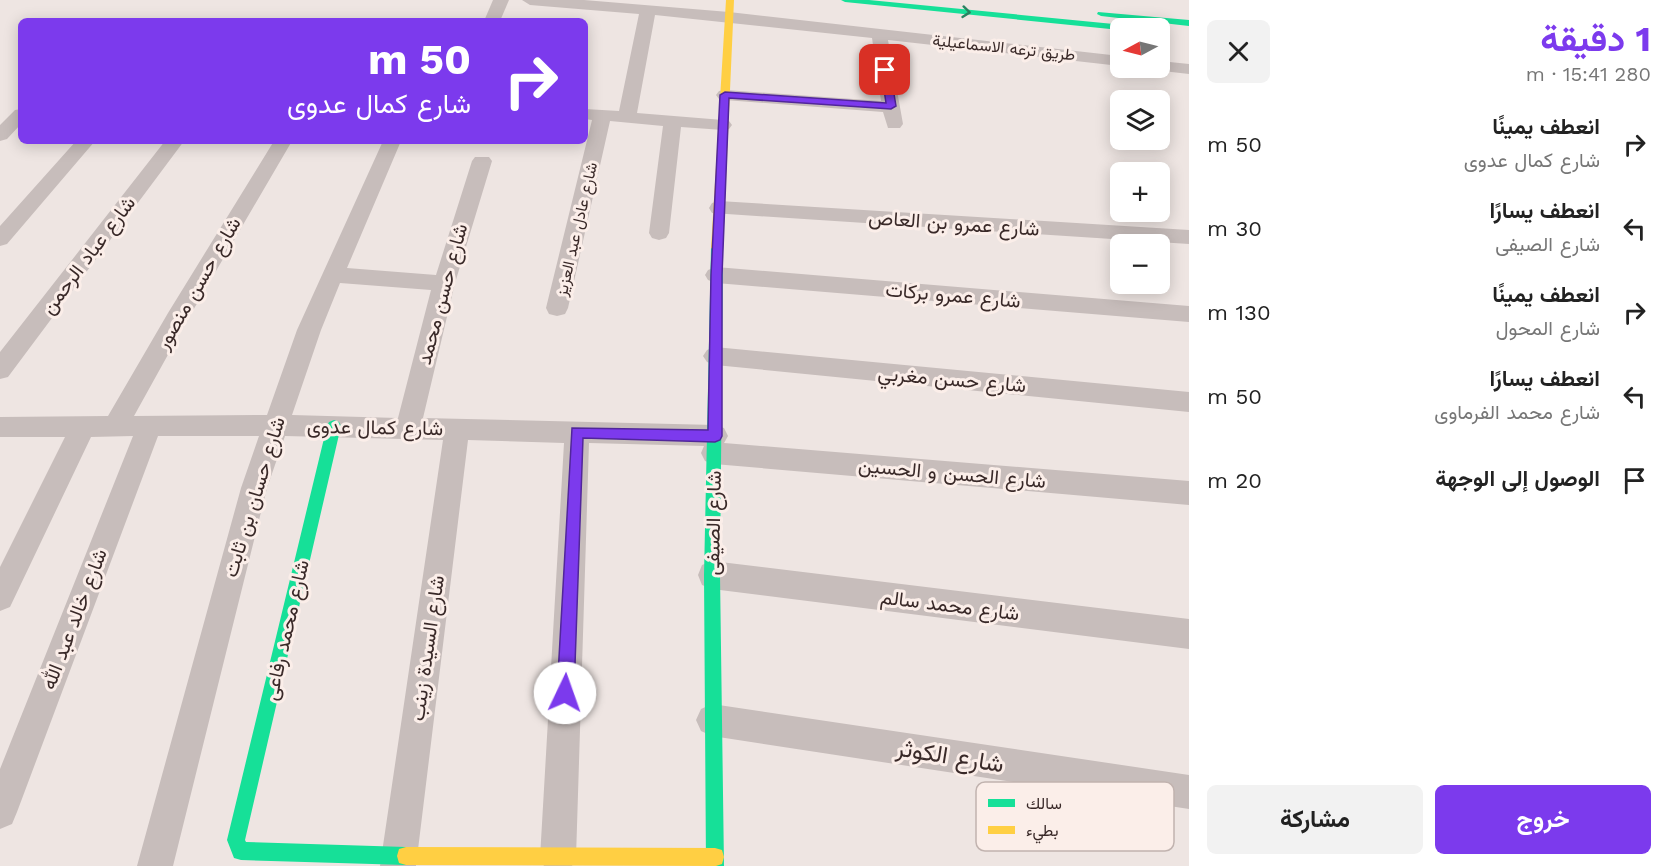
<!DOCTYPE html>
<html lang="ar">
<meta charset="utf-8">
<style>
body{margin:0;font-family:"Work Sans",Vazirmatn,sans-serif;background:#f2f2f2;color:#222;direction:rtl;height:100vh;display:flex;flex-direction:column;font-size:22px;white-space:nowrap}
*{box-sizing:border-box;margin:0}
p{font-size:20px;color:#767676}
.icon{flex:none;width:33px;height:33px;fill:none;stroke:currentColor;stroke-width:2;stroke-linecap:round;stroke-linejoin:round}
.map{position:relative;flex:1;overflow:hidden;direction:ltr}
.panel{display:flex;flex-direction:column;background:#fff;width:480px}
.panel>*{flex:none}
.banner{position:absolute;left:18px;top:18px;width:570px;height:126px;border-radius:9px;box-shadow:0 3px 15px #0003;direction:rtl;background:#7c3aed;color:#fff;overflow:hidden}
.needle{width:39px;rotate:263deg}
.tools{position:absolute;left:1110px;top:18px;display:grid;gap:12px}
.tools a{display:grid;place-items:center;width:60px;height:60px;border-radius:9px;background:#fff;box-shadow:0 3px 15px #0003;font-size:30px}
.pin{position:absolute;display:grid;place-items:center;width:51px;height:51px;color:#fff;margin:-26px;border-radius:12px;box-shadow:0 3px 9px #0006}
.me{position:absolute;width:66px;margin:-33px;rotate:3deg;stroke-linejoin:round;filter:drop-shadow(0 0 4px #0008)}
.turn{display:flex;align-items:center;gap:21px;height:126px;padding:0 18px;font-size:27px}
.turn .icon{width:78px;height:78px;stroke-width:2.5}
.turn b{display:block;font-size:42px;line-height:51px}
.round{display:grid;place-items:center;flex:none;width:63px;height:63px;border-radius:9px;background:#f2f2f2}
.overview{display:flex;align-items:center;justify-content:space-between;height:102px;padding:0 18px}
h1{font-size:36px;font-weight:700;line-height:45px;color:#7c3aed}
.primary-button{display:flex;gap:12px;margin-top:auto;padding:12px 18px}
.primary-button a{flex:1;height:69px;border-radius:9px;background:#7c3aed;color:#fff;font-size:24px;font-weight:700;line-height:69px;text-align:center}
.primary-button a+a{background:#f2f2f2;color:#222}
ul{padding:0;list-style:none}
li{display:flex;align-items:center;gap:18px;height:84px;padding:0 18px}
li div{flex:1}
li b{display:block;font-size:22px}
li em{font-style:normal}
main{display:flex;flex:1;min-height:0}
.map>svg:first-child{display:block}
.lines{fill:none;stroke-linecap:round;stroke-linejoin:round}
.street{fill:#c7bdbb;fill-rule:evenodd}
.fast{fill:#16e098;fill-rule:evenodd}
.slow{fill:#ffcf43;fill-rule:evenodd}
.oneway{stroke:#288460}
.route{fill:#7c3aed;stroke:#51269a;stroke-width:1.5}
.labels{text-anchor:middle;stroke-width:6;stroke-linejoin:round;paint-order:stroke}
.far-street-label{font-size:16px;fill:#392928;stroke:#fbeee9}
.street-label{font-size:20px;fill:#392928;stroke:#fbeee9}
.near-street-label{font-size:24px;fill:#392928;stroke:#fbeee9}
.key{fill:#fbeee9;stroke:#c1b3af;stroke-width:1.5}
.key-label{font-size:16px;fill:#392928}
</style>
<main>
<section class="panel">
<div class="overview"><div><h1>1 دقيقة</h1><p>280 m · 15:41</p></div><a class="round"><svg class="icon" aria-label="close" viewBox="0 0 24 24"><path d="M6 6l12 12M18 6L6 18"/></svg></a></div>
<ul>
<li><svg class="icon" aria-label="right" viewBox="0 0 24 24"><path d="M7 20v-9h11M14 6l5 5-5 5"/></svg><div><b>انعطف يمينًا</b><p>شارع كمال عدوى</p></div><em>50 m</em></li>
<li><svg class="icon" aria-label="left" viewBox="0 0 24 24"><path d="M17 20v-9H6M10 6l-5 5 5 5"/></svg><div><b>انعطف يسارًا</b><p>شارع الصيفى</p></div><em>30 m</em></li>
<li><svg class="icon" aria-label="right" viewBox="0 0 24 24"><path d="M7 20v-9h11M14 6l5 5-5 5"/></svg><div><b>انعطف يمينًا</b><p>شارع المحول</p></div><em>130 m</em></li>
<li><svg class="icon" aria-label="left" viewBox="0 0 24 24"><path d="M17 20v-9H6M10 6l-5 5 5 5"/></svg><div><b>انعطف يسارًا</b><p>شارع محمد الفرماوى</p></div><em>50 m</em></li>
<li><svg class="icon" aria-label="arrive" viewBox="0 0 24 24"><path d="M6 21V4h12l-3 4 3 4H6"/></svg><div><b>الوصول إلى الوجهة</b></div><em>20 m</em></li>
</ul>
<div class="primary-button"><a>خروج</a><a>مشاركة</a></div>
</section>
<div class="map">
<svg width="1189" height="866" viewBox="0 0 1189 866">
<rect width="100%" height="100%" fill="#eee5e2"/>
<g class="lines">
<path class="street" d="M493,0H509L500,21H484Z
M522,0H584L729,12L1120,56V66L888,40L903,124L900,128H888L883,112L725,100L719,99L716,95L719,91L725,90L881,101L872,38L655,15L637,113L723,120L729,121L732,125L729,129L723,130L681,127L669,233L666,238L659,240L652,238L649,233L663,126L610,121L568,308L565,314L557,316L549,314L546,308L592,120L585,119V109L619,111L639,14L530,5Z
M1160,61L1189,64V74L1154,70L1153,68H1160Z
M21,109V124L7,139L0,141V125L15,110Z
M76,141H95L7,244L0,246V226Z
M165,141H184L8,377L0,379V352Z
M274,141H292L185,324L134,416L267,415L297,330L383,141H401L347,268L436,275L472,161L475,157H489L492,161L455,283L423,418L715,425L724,428L728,436L724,443L1189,481V505L714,464L705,461L701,453L704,446L589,443L576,858L572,866H544L540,858L564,443L468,440L416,866H380L443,440L285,436L267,488L173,866H137L241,488L259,436H158L17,812L12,824L0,829V769L133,436L91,437L10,607L0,611V567L65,437H0V417L108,416L168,313ZM340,283L431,290L398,418L292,415L321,330Z
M719,201L1189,230V244L712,213L709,208L712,203Z
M716,267L1189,306V322L716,283L708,280L705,275L708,270Z
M715,347L1189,392V412L715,365L707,362L703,356L707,350Z
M712,561L1189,619V649L712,589L702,585L698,575L702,565Z
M712,704L1189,775V809L712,736L701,731L696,720L701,709Z"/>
<path class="fast" d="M841,0H869L1124,25L1128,28L1120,30L845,2Z
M1098,12L1189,20V26L1101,16L1097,14Z
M717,244L723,248L720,575L724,866H706L704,575L711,248Z
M334,420L339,422L341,426L245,840L246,842L406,847L413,849L415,856L413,863L406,865L241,860L234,858L227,840L327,426L329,422Z"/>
<path class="slow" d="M726,0H734L723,248L717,252L711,248Z
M406,847L715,848L722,850L724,857L722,864L716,866L406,865L399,863L397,856L399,849Z"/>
</g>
<defs><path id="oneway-chevron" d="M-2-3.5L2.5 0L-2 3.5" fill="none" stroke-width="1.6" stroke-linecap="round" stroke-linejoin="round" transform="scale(1.5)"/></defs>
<use class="oneway" href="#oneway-chevron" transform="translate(966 12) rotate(6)"/>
<path class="route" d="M885,67L890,70L896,106L891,109L729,98L722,275V436L720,440L715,442L583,438L574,693L571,699L565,701L559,699L557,693L572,428L708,430L711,275L720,95L725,92L886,103L881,70Z"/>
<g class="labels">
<g class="far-street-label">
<text transform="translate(1004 47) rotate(6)" y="6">طريق ترعه الاسماعيلية</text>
<text transform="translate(576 229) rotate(-77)" y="6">شارع عادل عبد العزيز</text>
</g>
<g class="street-label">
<text transform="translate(954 223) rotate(4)" y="7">شارع عمرو بن العاص</text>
<text transform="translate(88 255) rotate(-53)" y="7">شارع عباد الرحمن</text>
<text transform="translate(198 283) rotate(-60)" y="7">شارع حسن منصور</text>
<text transform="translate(442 294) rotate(-75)" y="7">شارع حسن محمد</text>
<text transform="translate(953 295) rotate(5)" y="7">شارع عمرو بركات</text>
<text transform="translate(952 379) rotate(5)" y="7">شارع حسن مغربي</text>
<text transform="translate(375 427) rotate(1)" y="7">شارع كمال عدوى</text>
<text transform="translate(952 473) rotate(5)" y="7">شارع الحسن و الحسين</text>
<text transform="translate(254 497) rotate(-73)" y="7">شارع حسان بن ثابت</text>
<text transform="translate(713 523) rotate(-89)" y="7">شارع الصيفى</text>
<text transform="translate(950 605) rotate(7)" y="7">شارع محمد سالم</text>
<text transform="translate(74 619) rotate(-69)" y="7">شارع خالد عبد الله</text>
<text transform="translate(286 630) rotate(-77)" y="7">شارع محمد رفاعى</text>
<text transform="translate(427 648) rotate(-82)" y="7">شارع السيدة زينب</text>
</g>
<g class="near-street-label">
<text transform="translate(950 756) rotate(9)" y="8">شارع الكوثر</text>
</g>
</g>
<rect x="976" y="782" width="198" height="69" rx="9" class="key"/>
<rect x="988" y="799" width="27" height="8" fill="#16e098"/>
<rect x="988" y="826" width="27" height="8" fill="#ffcf43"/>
<g class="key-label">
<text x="1026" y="809">سالك</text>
<text x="1026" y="836">بطيء</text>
</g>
</svg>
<div class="tools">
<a><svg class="needle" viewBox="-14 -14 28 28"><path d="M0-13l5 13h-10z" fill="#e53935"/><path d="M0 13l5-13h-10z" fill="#767676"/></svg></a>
<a><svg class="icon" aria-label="layers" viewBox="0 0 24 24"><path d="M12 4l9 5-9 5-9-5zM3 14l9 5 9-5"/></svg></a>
<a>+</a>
<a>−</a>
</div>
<div class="pin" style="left:885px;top:70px;background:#d93025"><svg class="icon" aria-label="arrive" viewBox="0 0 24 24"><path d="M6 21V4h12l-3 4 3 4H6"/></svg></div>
<svg class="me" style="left:565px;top:693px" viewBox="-20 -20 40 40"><circle r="19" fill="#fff"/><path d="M0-13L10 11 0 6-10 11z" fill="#7c3aed"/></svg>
<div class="banner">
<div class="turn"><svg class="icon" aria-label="right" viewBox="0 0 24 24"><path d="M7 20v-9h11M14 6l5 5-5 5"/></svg><div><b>50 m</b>شارع كمال عدوى</div></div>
</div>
</div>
</main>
